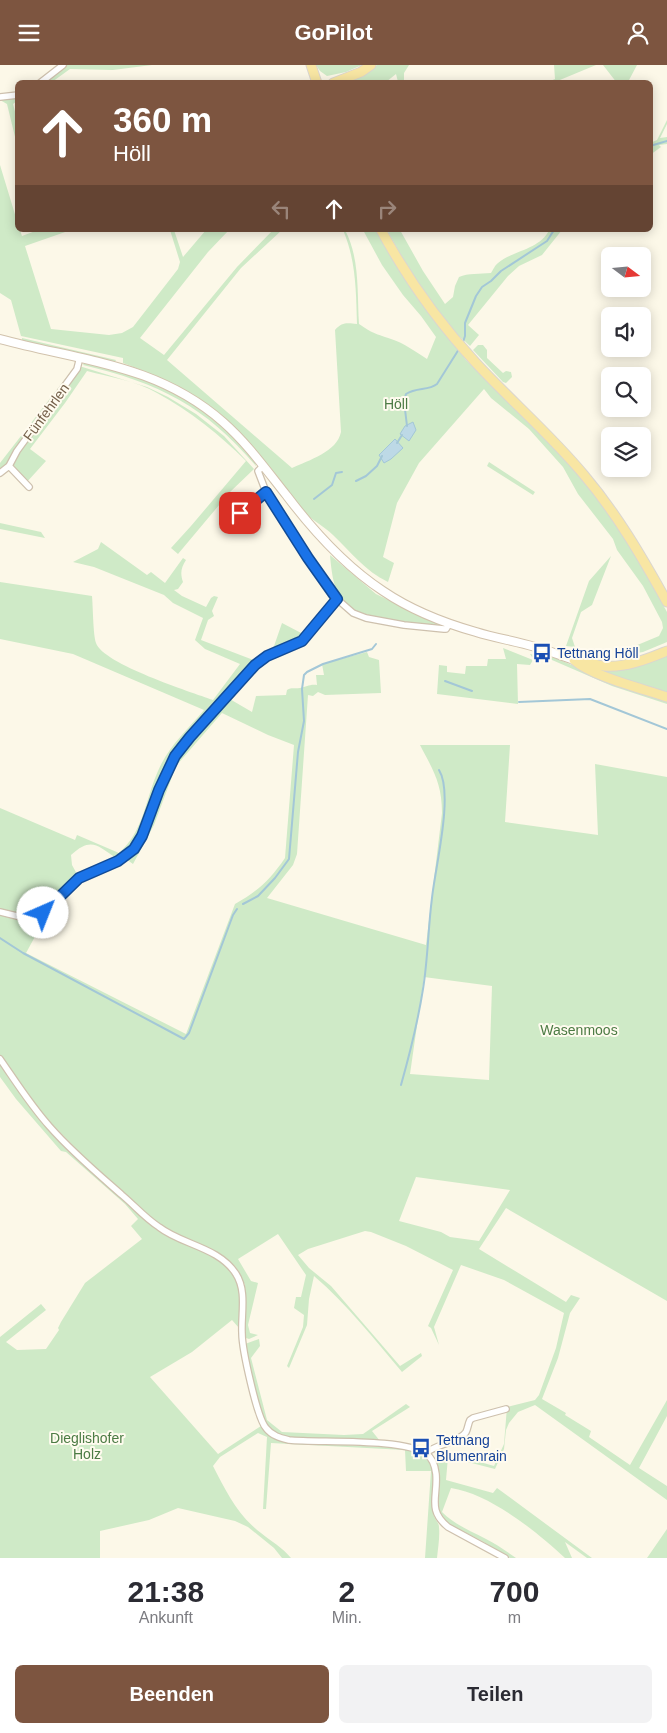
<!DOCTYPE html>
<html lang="de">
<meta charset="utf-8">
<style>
body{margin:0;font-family:Arial,sans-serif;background:#f2f2f3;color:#2b2b33;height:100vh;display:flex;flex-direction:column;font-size:19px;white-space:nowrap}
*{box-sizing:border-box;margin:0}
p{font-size:16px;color:#7c7c81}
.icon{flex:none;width:28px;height:28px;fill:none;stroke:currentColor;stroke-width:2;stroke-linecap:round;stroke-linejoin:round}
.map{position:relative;height:1493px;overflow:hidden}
.side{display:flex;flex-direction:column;background:#fff;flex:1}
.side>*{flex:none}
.top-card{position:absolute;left:15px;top:15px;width:638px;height:152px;border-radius:8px;box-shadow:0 2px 12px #0003;background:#7d5540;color:#fff;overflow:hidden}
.needle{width:32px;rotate:106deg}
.fabs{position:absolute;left:601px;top:182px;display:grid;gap:10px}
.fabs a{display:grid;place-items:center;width:50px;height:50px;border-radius:8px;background:#fff;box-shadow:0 2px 12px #0003;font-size:25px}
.pin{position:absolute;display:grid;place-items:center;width:42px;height:42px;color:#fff;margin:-21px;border-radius:10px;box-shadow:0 2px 8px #0006}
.me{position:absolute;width:55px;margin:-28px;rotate:44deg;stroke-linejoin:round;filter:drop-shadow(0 0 4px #0008)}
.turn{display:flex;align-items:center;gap:18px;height:105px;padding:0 15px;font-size:22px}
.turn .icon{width:65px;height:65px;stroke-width:2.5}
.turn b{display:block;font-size:35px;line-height:42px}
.lanes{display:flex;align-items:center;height:48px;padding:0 15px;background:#0003;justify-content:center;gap:25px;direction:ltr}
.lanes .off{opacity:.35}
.eta{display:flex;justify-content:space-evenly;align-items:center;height:85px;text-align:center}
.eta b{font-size:30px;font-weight:600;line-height:35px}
.primary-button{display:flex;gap:10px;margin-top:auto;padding:10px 15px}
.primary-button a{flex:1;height:58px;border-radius:8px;background:#7d5540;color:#fff;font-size:20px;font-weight:600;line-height:58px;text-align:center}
.primary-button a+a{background:#f2f2f3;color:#2b2b33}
header{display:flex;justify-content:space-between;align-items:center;height:65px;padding:0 15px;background:#7d5540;color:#fff;font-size:22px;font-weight:600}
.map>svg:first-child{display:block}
.green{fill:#cfeac7;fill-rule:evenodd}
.water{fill:#bdd9e6;stroke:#a3c7d7}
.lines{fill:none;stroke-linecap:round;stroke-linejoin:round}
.stream{stroke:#a3c7d7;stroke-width:2}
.street-casing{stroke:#cec1ae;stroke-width:8}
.secondary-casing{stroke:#d1c2ac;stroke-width:10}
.primary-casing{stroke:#dbd6d0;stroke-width:11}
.street{stroke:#fff;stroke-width:5.5}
.secondary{stroke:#fff;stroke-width:8}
.primary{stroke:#f8e6a3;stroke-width:9}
.route-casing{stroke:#114b97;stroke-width:12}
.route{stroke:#1a73e8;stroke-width:9}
.labels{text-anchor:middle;stroke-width:4;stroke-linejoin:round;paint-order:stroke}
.park-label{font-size:14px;fill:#4c7b44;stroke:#fffbef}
.street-label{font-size:14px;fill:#76624c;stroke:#fffbef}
.transit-label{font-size:14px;fill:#164399;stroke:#fffbef;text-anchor:start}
</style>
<header><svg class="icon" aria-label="menu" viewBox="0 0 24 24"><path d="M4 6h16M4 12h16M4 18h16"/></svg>GoPilot<svg class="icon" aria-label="person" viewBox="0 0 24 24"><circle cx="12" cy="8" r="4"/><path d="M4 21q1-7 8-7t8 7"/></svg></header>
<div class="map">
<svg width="667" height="1493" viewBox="0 0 667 1493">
<rect width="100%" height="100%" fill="#fcf8e8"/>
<path class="green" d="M66,0H152L113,5L70,4L52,17L44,18Z
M316,0H362L346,7L327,11L320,6Z
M377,0H409L404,8V17H398L396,9L386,17L349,18L370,6Z
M554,0H596L555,17H548L555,14Z
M603,0H637L628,17L617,18Z
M17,32V36L13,39L17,54V80L7,39L0,35Z
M667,55V59L660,73L667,72V79L659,80L661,82L650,90V78L657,75Z
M0,100L17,156L18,165H20L22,171L38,165H48L49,166L71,165L25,181L51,264L109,270L122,268L133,262L178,204L180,197L170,165H174L183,192L206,165H229L208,187L140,273L164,290L237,202L273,165H282L241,203L167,295L292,403C309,395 337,387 341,367L335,265C342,257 347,258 357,259C356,226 356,195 343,165H345C360,193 357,228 359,259C372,268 376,269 391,274C404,278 416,287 427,294L436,272L421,251L403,230L382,200L363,165H378L448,272L466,295L555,383L589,422L609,449L634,487L667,547V577L643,587L620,591L623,586L659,571L663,563L662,557L643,521L617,485L613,474L578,429L563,402L529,364L491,333L484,324L419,398L397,438L383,492L394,498L388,517C365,506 351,487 333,470C324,461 311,455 301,444C293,436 288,425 281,416C269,400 255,385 242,370C211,334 166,314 123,298V293L21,271L11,235L0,228Z
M387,165H400L423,206L445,239L453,232L455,221L459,212C468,208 480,209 491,208C493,205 495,200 498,198C512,186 541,184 549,165H562L542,190L519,201L508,211L468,260L479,270L470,281C464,275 456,269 450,263C427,237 404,196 387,165Z
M22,273L116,295L115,297L22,276Z
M478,280H483L487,285V293L503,308L506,306L511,307L512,312L506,318L503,317L473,285Z
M85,297C99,300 113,303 126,307C168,320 209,345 238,377C245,384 255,392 256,401C205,341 159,318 83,300Z
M76,300L147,322L168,332L196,349L224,371L254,404L230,427L178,489L171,483L191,461L246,396C220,370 190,346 157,328C136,316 110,312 87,306L65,338L30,384L46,396L26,418L9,401L0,408V398Z
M489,397L535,427L533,430L487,401Z
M0,458L41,467L45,473L0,464Z
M101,477L147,510L151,507L165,518L183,493L186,495C181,503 180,508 183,517L178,524L174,525L182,531L206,542L211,533L214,531L218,532L212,546L214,551L208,555L201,575L256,596L175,687L135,779L124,789L116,793C97,780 91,772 71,790L72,800L78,811L61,825L43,846L25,851L0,845V743L75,775L77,770L119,788C144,766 145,735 158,706C168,682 188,664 204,645L73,589L0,574V517L92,531C93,542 93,569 96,578C103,599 191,627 213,635L240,599L205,584L195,575L203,553L173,538L164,530L94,502L73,497L98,484Z
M330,490L376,529L440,560L433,561C410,558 352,554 339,532C333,520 331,503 330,490Z
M611,491L592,540L581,547L572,573L575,582L566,581L589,516Z
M282,558L305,570C298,578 284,581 273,584Z
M503,583L533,595L530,600L517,599L518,639L437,629L439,600L447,601V607L465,609L466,601H487L488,594H506Z
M367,587L369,592L379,595L381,628L325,630L318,627L313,631L308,630L297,789L293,800L267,833L426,880L442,748C442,718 433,705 420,680H510L505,757L598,770L595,699L667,712V1236L506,1143L479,1184L566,1237L571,1230L580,1233L570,1248L558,1293L542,1334L566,1348L565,1350L591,1366L589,1372L630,1400L667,1335V1351L639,1403L667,1421V1435L535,1340L518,1347L509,1358L506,1365L504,1384L495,1404L448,1392L446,1415L493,1428L497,1423L592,1493H587L565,1477L572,1493H565C536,1466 490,1429 451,1423L442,1447C455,1460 469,1465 486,1474C496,1479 506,1486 516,1493H510L482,1476L450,1460L444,1455L438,1446L440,1411L435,1388L438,1385L494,1401L504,1379L507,1342L535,1335L539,1330L556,1283L564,1248L504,1215L461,1200L434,1262L439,1280L431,1263L428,1261L453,1205L406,1181L371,1167L365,1166L308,1184L298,1190L309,1203L331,1221L400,1301L421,1288L422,1291L402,1307C374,1274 347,1239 314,1211L309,1234L307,1260L289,1303L287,1301L303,1262L304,1250L294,1243L296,1232H301L306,1210L278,1169L238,1194L251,1216L258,1218L248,1260L250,1268L258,1270L249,1274L246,1273L244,1257L245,1220L239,1207L235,1201L217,1188L164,1163L101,1109L45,1052L13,1011L0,990V850C19,854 33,860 49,846L26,888L186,969L235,839C258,826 270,815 285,793L294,680L268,670L222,648L176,701L154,760L133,799L126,794L138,784L142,778C152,752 160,719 175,695C190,673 210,653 228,633L252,647L256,631L286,630L287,625C292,622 294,624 300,623C307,622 309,619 317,620L316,610H324L322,599ZM424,912L492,921L489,1015L410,1009ZM416,1112L510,1125L479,1176L450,1172L441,1167L399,1156Z
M530,589L555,593L615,618L667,635V639L612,621L552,595L532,592Z
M667,590V629L602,606L603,604Z
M0,995L46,1060L88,1104L146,1154C152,1162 162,1167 171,1171C197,1183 237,1195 240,1228C241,1239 239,1251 239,1263L232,1255L192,1287L150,1312L218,1389L261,1361C267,1371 279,1374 289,1377L401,1383C446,1394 431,1412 433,1448C434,1454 439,1457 439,1462C440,1472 438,1483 437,1493H425L431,1406H406L405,1385L271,1378L266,1444H263L267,1372L258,1368L220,1392L213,1401C226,1426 237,1450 261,1468C272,1477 282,1482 291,1493H282L274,1483L248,1462L235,1456L178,1443L149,1455L100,1466V1493H0V1272L41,1239L46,1245L6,1277L17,1285L46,1284L59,1265L58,1263L61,1257L85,1218L142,1174L131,1161L138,1154L125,1139L66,1087L61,1086L16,1034L0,1012Z
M259,1274L260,1281L251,1293L267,1355L282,1367L344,1370L363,1369L406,1339L410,1342L372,1366L380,1376L291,1373C284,1372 275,1370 270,1364C261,1355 248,1295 245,1279Z
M667,1464V1493H647Z"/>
<path class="water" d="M413,357L416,365L409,376L400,369L405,361Z
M395,374L403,383L391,394L384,398L379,390Z"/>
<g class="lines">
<path class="stream" d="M650,81L667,76
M463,277L465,271V258L476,231L482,222L491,216L501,206L547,176L554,165
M407,361L404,336L406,329C417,322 428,326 437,319L459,284
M397,378L402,370
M356,416L366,411L377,401L382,391
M314,434L332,420L336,408L342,407
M445,616L472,626
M519,637L590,634L667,664
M243,839L258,831L275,813L289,794L298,687L304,656L302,624L304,610L307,607L323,599L372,584L376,579
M0,873L23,888L184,974L189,968L233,850L237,844
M401,1020C410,988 418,956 423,924C428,894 428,863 432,833C435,803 454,729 439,705"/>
<defs>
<path id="street" d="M40,18L63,0
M0,32L18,30
M9,401L29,422
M263,401L258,406L266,427L308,493L337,534L353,548L366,553L404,560L444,564H446L449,559
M0,408L9,401L17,386L77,304L80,292
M226,459L266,427
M0,847L25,853L40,850L79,813L118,796L134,784L142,771L159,725L175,691L190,672L255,601L267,591L302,576L337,534
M0,994C16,1017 31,1041 50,1062C72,1087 97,1108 122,1130C134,1140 145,1153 159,1162C182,1180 219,1182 236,1209C247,1226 241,1249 242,1268C242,1284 257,1353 266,1363C272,1371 281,1373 289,1375C320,1378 404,1373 426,1389C433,1393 435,1401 436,1409C438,1432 427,1445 448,1462L505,1493
M426,1388C436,1379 460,1377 466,1367C468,1363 468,1359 470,1355L473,1353L506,1344"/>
<path id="secondary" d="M0,274C81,296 157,299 223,357C248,379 267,406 287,431C315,468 345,501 383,526C411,545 444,558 476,567C495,573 515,576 535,582C548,585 561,591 574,595"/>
<path id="primary" d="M311,0L317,18
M333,18L361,7L371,0
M381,165C407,213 439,258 476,298C511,336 551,370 584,410C617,449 642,492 667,537
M574,595C591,611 644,624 667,632
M577,595C586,596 595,600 604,601C626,603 647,594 667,586"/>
</defs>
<use href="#street" class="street-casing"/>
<use href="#secondary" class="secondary-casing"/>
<use href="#primary" class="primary-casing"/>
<use href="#street" class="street"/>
<use href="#secondary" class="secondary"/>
<use href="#primary" class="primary"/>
</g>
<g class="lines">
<defs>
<path id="route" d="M43,848L79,813L118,796L134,784L142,771L159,725L175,691L190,672L255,600L267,591L302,576L337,534L308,493L266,427L240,448"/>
</defs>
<use href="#route" class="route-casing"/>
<use href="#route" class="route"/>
</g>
<defs>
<symbol id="bus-bare" viewBox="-9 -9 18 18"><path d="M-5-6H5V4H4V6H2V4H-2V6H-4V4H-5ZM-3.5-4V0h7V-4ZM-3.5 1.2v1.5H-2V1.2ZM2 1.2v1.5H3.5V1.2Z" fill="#1a4fb4" stroke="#fffbef" stroke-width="2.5" paint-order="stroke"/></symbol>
</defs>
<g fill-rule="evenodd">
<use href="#bus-bare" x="528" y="574" width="28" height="28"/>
<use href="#bus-bare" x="407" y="1369" width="28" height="28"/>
</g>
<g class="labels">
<g class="park-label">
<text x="396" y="344">Höll</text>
<text x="579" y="970">Wasenmoos</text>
<text x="87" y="1378">Dieglishofer<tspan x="87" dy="16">Holz</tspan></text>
</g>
<g class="street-label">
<text transform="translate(46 347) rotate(-54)" y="5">Fünfehrlen</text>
</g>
<g class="transit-label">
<text x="557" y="593">Tettnang Höll</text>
<text x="436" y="1380">Tettnang<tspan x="436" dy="16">Blumenrain</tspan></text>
</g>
</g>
</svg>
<div class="fabs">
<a><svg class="needle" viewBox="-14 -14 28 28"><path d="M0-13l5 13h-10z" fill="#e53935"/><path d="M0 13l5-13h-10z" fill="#7c7c81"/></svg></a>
<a><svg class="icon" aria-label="sound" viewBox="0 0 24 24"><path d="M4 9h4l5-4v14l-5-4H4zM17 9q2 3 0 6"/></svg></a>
<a><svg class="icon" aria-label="search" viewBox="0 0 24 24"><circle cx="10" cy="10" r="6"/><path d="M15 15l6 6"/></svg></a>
<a><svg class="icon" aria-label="layers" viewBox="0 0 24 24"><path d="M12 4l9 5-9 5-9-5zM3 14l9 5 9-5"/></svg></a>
</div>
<div class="pin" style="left:240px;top:448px;background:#d93025"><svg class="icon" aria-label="arrive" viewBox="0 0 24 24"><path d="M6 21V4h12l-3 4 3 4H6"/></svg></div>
<svg class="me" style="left:43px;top:848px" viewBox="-20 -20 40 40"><circle r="19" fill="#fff"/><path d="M0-13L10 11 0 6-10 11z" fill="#1a73e8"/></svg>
<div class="top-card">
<div class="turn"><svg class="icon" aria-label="ahead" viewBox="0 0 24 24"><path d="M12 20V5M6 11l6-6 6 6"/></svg><div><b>360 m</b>Höll</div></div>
<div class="lanes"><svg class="icon off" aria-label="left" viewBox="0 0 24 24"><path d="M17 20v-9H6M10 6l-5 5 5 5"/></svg><svg class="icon" aria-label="ahead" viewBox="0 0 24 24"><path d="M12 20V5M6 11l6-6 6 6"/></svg><svg class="icon off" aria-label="right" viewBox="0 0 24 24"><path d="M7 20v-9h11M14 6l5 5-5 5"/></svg></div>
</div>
</div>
<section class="side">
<div class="eta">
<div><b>21:38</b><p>Ankunft</p></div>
<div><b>2</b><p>Min.</p></div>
<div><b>700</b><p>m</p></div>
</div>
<div class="primary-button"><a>Beenden</a><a>Teilen</a></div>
</section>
